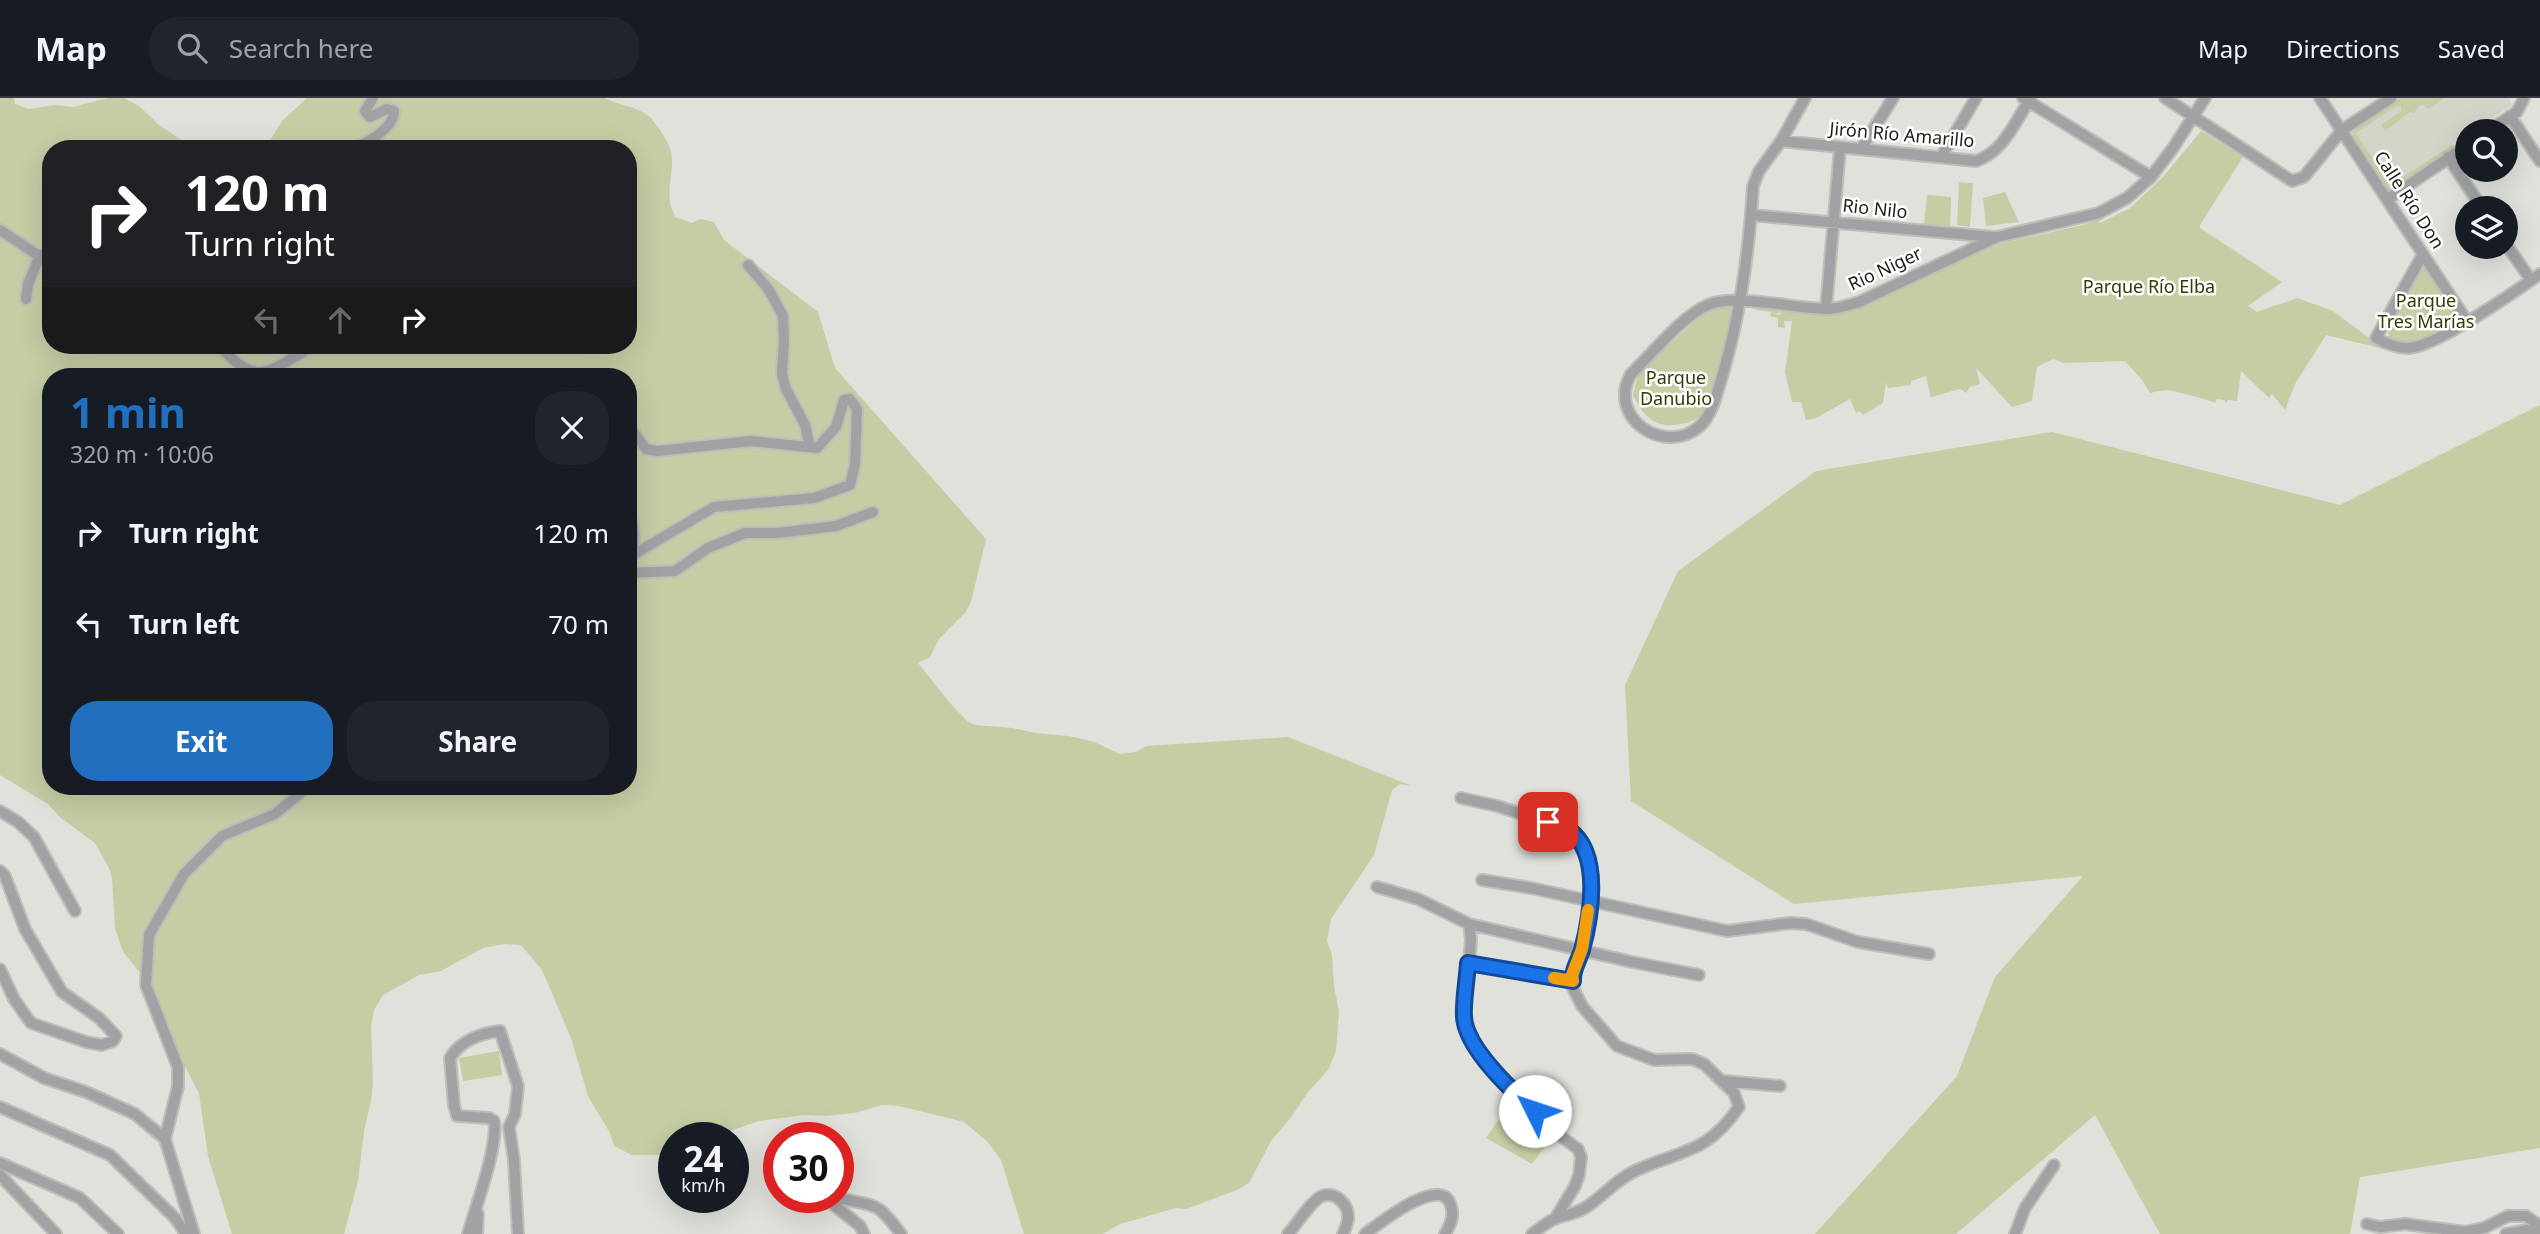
<!DOCTYPE html>
<meta charset="utf-8">
<style>
body{margin:0;font-family:"Noto Sans",sans-serif;background:#20242c;color:#f1f3f6;height:100vh;display:flex;flex-direction:column;font-size:26px;white-space:nowrap}
*{box-sizing:border-box;margin:0}
p{font-size:23px;color:#9ea1a6}
.icon{flex:none;width:38px;height:38px;fill:none;stroke:currentColor;stroke-width:2;stroke-linecap:round;stroke-linejoin:round}
.map{position:relative;flex:1;overflow:hidden}
.side{position:absolute;left:42px;top:270px;width:595px;height:427px;display:flex;flex-direction:column;background:#171b24;border-radius:28px;box-shadow:0 7px 28px #0002}
.side>*{flex:none}
.top-card{position:absolute;left:42px;top:42px;width:595px;height:214px;border-radius:28px;box-shadow:0 7px 28px #0002;background:#202124;color:#fff;overflow:hidden}
.controls{position:absolute;left:2455px;top:21px;display:grid;gap:14px}
.controls a{display:grid;place-items:center;width:63px;height:63px;border-radius:50%;background:#171b24;box-shadow:0 7px 28px #0002;font-size:35px}
.speed{position:absolute;left:658px;top:1024px;display:flex;gap:14px;font-size:35px;font-weight:700;text-align:center}
.speed>*{display:grid;place-content:center;width:91px;height:91px;border-radius:50%;background:#171b24;box-shadow:0 7px 28px #0002;line-height:1}
.speed small{font-size:18px;font-weight:400}
.speed .limit{border:10px solid #d22;background:#fff;color:#111}
.pin{position:absolute;display:grid;place-items:center;width:60px;height:60px;color:#fff;margin:-30px;border-radius:14px;box-shadow:0 4px 10px #0006}
.me{position:absolute;width:77px;margin:-38px;rotate:311deg;stroke-linejoin:round;filter:drop-shadow(0 0 5px #0008)}
.turn{display:flex;align-items:center;gap:24px;height:147px;padding:0 28px;font-size:32px}
.turn .icon{width:91px;height:91px;stroke-width:2.5}
.turn b{display:block;font-size:49px;line-height:60px}
.lanes{display:flex;align-items:center;height:66px;padding:0 28px;background:#0003;justify-content:center;gap:35px;direction:ltr}
.lanes .off{opacity:.35}
.round{display:grid;place-items:center;flex:none;width:74px;height:74px;border-radius:28px;background:#20242c}
.head{display:flex;align-items:center;justify-content:space-between;height:119px;padding:0 28px}
h1{font-size:42px;font-weight:700;line-height:52px;color:#216fbe}
.action{display:flex;gap:14px;margin-top:auto;padding:14px 28px}
.action a{flex:1;height:80px;border-radius:28px;background:#216fbe;color:#fff;font-size:28px;font-weight:700;line-height:80px;text-align:center}
.action a+a{background:#20242c;color:#f1f3f6}
ul{padding:0;list-style:none}
li{display:flex;align-items:center;gap:21px;height:91px;padding:0 28px}
li div{flex:1}
li b{display:block;font-size:26px}
li em{font-style:normal}
header{display:flex;align-items:center;gap:42px;box-sizing:border-box;height:98px;padding:0 35px;background:#171b24;border-bottom:2px solid #363941}
header strong{font-size:33px}
nav{display:flex;gap:38px;margin-inline-start:auto;font-size:24px}
.search{width:490px;height:63px;background:#20242c;display:flex;align-items:center;gap:18px;box-sizing:border-box;padding:0 24px;border-radius:28px;color:#9ea1a6;font-size:26px}
.map>svg:first-child{display:block}
.built{fill:#d3d5c8}
.green{fill:#c6cca4;fill-rule:evenodd}
.lines{fill:none;stroke-linecap:round;stroke-linejoin:round}
.street-casing{stroke:#bdbeb8;stroke-width:14}
.street{stroke:#a1a2a4;stroke-width:10}
.route-casing{stroke:#114b97;stroke-width:18}
.route{stroke:#1a73e8;stroke-width:12}
.slow{stroke:#f59e0b;stroke-width:12}
.labels{text-anchor:middle;stroke-width:5;stroke-linejoin:round;paint-order:stroke}
.street-label{font-size:18px;fill:#1c1d1b;stroke:#fffffe}
.park-label{font-size:18px;fill:#353904;stroke:#fffffe}
</style>
<header>
<strong>Map</strong>
<div class="search"><svg class="icon" aria-label="search" viewBox="0 0 24 24"><circle cx="10" cy="10" r="6"/><path d="M15 15l6 6"/></svg>Search here</div>
<nav><a>Map</a><a>Directions</a><a>Saved</a></nav>
</header>
<div class="map">
<svg width="2540" height="1136" viewBox="0 0 2540 1136">
<rect width="100%" height="100%" fill="#e0e1db"/>
<path class="built" d="M2408,0H2509L2512,7L2472,33H2468L2467,36L2390,87L2356,35Z"/>
<path class="green" d="M0,0H14L15,6L29,11L54,7L73,9L108,0H124L139,8L159,27L195,51H51V247H628V51H265L282,23L307,0H605C618,7 633,8 646,16C651,19 653,23 657,28C683,62 667,68 670,104C670,110 674,113 675,119L692,125L700,121L714,124L724,142L818,214L835,270L986,441L971,504L965,515L939,541L930,559L918,565L950,605L968,624L976,627L1013,630L1035,635L1069,638L1094,644L1120,656L1136,654L1146,648L1288,639L1412,688L1400,686L1392,692L1374,757L1331,821L1327,843L1332,857L1334,888L1339,914L1336,953L1328,972L1308,994L1292,1018L1271,1043L1249,1085L1237,1092L1186,1111L1176,1110L1120,1126L1103,1136H1024L1001,1062L988,1044L964,1024L899,1008L882,1007L855,1015L825,1018L804,1017L759,1023L730,1033L700,1039L674,1040V1051L667,1057H632L614,1048L610,1035L588,998L571,940L542,872L521,847L504,846L483,850L441,873L419,877L383,897L374,912L371,929L373,986L371,1003L364,1033L358,1083L344,1136H232L208,1058L199,995L177,953L148,884L123,854L115,830L112,780L109,770L95,745L61,720L48,706L0,677ZM51,278H628V688H51Z
M2399,0H2444L2428,11L2423,6L2418,9L2414,15L2410,14L2385,33L2381,27L2401,14V8L2395,9L2356,35L2390,87L2453,46L2454,49L2390,95L2384,90L2385,87L2351,34Z
M2201,33L2243,59L2200,127V130L2282,184L2248,208L2257,214C2271,208 2283,206 2297,200L2333,213L2384,251L2326,237L2295,286L2285,312L2272,296L2269,300L2241,273L2237,303L2228,302L2226,305L2224,302L2217,301L2215,305C2210,302 2174,293 2168,292C2162,292 2155,294 2150,295L2142,282L2125,263L2064,265L2053,261L2037,269L2032,303L2012,309L1976,270L1980,286L1970,289L1966,295L1960,291L1931,299L1926,278L1911,283V287L1888,290L1886,284L1883,305L1863,317L1860,313L1856,315L1850,301L1816,320L1806,322L1801,304H1792L1785,274L1792,223H1784L1785,230L1778,229V220L1770,218L1771,214L1756,212L1757,209L1780,211L1779,215H1773L1780,217L1781,212L1824,216L1850,212L1998,146L2083,127L2099,121L2100,125L2130,110L2163,79Z
M1959,84L1973,85L1970,129L1957,127Z
M2005,94L2019,124L1986,128L1983,100Z
M1927,97L1951,99L1950,128L1924,126Z
M2425,164L2459,219L2458,222C2439,237 2413,251 2389,240L2388,231Z
M1725,209L1734,210C1732,237 1724,259 1715,284C1713,293 1711,303 1707,311C1700,322 1686,326 1674,327C1652,329 1642,315 1633,297L1639,274L1708,211Z
M2540,307V1050L2360,1079L2350,1136H2160L2095,1017L1956,1136H1815L1957,978L1995,879L2083,778L1794,806L1631,703L1625,587L1678,473L1816,373L2052,334L2340,407Z
M499,953L502,977L463,983L459,960Z
M1504,1014L1549,1043L1532,1066L1486,1040Z"/>
<g class="lines">
<defs>
<path id="street" d="M1805,0L1781,43L1759,73L1753,88C1749,155 1740,221 1720,285C1716,299 1711,318 1700,328C1665,359 1606,320 1631,276C1651,257 1683,217 1708,207C1736,195 1795,211 1827,211C1838,211 1848,207 1859,204L1997,139L2099,115L2127,100L2151,79L2173,50L2205,0
M2023,0L2151,79
M2165,0L2292,83L2304,79L2342,32L2391,0
M2320,0L2467,223
M2510,18L2540,63
M2488,33L2517,14L2524,0
M1781,43L1976,63C2004,54 2015,23 2031,0
M352,51C366,46 395,29 394,13L387,11L370,19L365,13L373,0
M1861,51L1893,0
M1941,59L1976,0
M2448,59L2482,110
M2388,101L2468,47
M1751,117L1994,139
M0,132L36,156L51,159
M2506,146L2531,182
M2423,156L2376,240C2385,245 2397,250 2407,250C2433,251 2516,193 2540,176
M748,167L769,192L783,218L784,242L782,276L786,291L805,327L810,349
M26,201L28,186L40,157
M1826,211L1840,50
M219,247C259,294 271,270 315,247
M628,327L646,351L657,353L751,343L817,350L836,329L844,302L850,301L857,311L855,366L850,387L814,400L714,409L628,460
M628,402L634,435L633,456
M628,475L675,473L708,450L745,435H777L836,428L873,414
M1461,700L1497,708L1568,731L1580,743L1589,765L1592,785L1582,851L1572,877L1573,890L1582,908L1617,948L1654,962L1692,961L1704,966L1734,995L1739,1009C1706,1056 1684,1051 1637,1072C1616,1081 1603,1099 1585,1110C1575,1116 1564,1117 1554,1121C1546,1125 1539,1131 1532,1136
M0,713L18,724L34,739L75,813
M0,773L5,778L25,831L62,894L99,920L116,938L113,943L102,947L86,944L31,925L14,901L0,871
M1482,782L1531,790L1727,833L1791,825L1806,826L1858,844L1929,856
M1377,789L1418,801L1469,826L1471,842L1464,920L1470,940L1508,990L1551,1031L1578,1051L1581,1059L1579,1077L1575,1088L1555,1121
M1469,826L1632,864L1699,877
M1468,865L1573,883
M0,956L44,980L86,994L135,1016L165,1041
M1724,983L1780,988
M0,1009L110,1057L175,1120L186,1136
M0,1065L80,1100L118,1136
M0,1077L56,1136
M2367,1126L2380,1129L2405,1126L2465,1134L2484,1130L2508,1118H2526L2540,1128
M194,1136L165,1041L178,988V969L146,887L149,837L184,776L222,738L275,716L309,688
M468,1136C475,1111 499,1046 494,1023L489,1020L457,1018L454,1007L450,960C460,943 481,935 500,933L518,988L515,1016L509,1029L514,1062L518,1136
M477,1136L478,1116
M864,1136L860,1128L834,1107L835,1102L839,1100C876,1109 876,1102 901,1136
M1288,1136C1296,1127 1312,1102 1322,1098C1336,1093 1349,1107 1348,1120C1348,1125 1345,1131 1343,1136
M1365,1136C1379,1126 1438,1078 1450,1105C1455,1116 1451,1126 1445,1136
M2015,1136L2025,1110L2054,1067
M2506,1136L2528,1132H2540"/>
</defs>
<use href="#street" class="street-casing"/>
<use href="#street" class="street"/>
</g>
<g class="lines">
<defs>
<path id="route" d="M1535,1013C1512,993 1466,950 1464,919C1463,902 1467,882 1468,865L1573,883C1572,872 1579,862 1582,852C1591,819 1602,755 1569,732C1563,728 1555,727 1548,724"/>
</defs>
<use href="#route" class="route-casing"/>
<use href="#route" class="route"/>
<path class="slow" d="M1554,880L1573,883L1572,877L1582,851L1588,812"/>
</g>
<g class="labels">
<g class="street-label">
<text transform="translate(1902 37) rotate(5)" y="6">Jirón Río Amarillo</text>
<text transform="translate(2409 102) rotate(57)" y="6">Calle Río Don</text>
<text transform="translate(1875 111) rotate(6)" y="6">Rio Nilo</text>
<text transform="translate(1885 171) rotate(-25)" y="6">Rio Niger</text>
</g>
<g class="park-label">
<text x="2149" y="195">Parque Río Elba</text>
<text x="2426" y="209">Parque<tspan x="2426" dy="21">Tres Marías</tspan></text>
<text x="1676" y="286">Parque<tspan x="1676" dy="21">Danubio</tspan></text>
</g>
</g>
</svg>
<div class="controls">
<a><svg class="icon" aria-label="search" viewBox="0 0 24 24"><circle cx="10" cy="10" r="6"/><path d="M15 15l6 6"/></svg></a>
<a><svg class="icon" aria-label="layers" viewBox="0 0 24 24"><path d="M12 4l9 5-9 5-9-5zM3 14l9 5 9-5"/></svg></a>
</div>
<div class="speed"><div>24<small>km/h</small></div><div class="limit">30</div></div>
<div class="pin" style="left:1548px;top:724px;background:#d93025"><svg class="icon" aria-label="arrive" viewBox="0 0 24 24"><path d="M6 21V4h12l-3 4 3 4H6"/></svg></div>
<svg class="me" style="left:1535px;top:1013px" viewBox="-20 -20 40 40"><circle r="19" fill="#fff"/><path d="M0-13L10 11 0 6-10 11z" fill="#1a73e8"/></svg>
<div class="top-card">
<div class="turn"><svg class="icon" aria-label="right" viewBox="0 0 24 24"><path d="M7 20v-9h11M14 6l5 5-5 5"/></svg><div><b>120 m</b>Turn right</div></div>
<div class="lanes"><svg class="icon off" aria-label="left" viewBox="0 0 24 24"><path d="M17 20v-9H6M10 6l-5 5 5 5"/></svg><svg class="icon off" aria-label="ahead" viewBox="0 0 24 24"><path d="M12 20V5M6 11l6-6 6 6"/></svg><svg class="icon" aria-label="right" viewBox="0 0 24 24"><path d="M7 20v-9h11M14 6l5 5-5 5"/></svg></div>
</div>
<section class="side">
<div class="head"><div><h1>1 min</h1><p>320 m · 10:06</p></div><a class="round"><svg class="icon" aria-label="close" viewBox="0 0 24 24"><path d="M6 6l12 12M18 6L6 18"/></svg></a></div>
<ul>
<li><svg class="icon" aria-label="right" viewBox="0 0 24 24"><path d="M7 20v-9h11M14 6l5 5-5 5"/></svg><div><b>Turn right</b></div><em>120 m</em></li>
<li><svg class="icon" aria-label="left" viewBox="0 0 24 24"><path d="M17 20v-9H6M10 6l-5 5 5 5"/></svg><div><b>Turn left</b></div><em>70 m</em></li>
</ul>
<div class="action"><a>Exit</a><a>Share</a></div>
</section>
</div>
